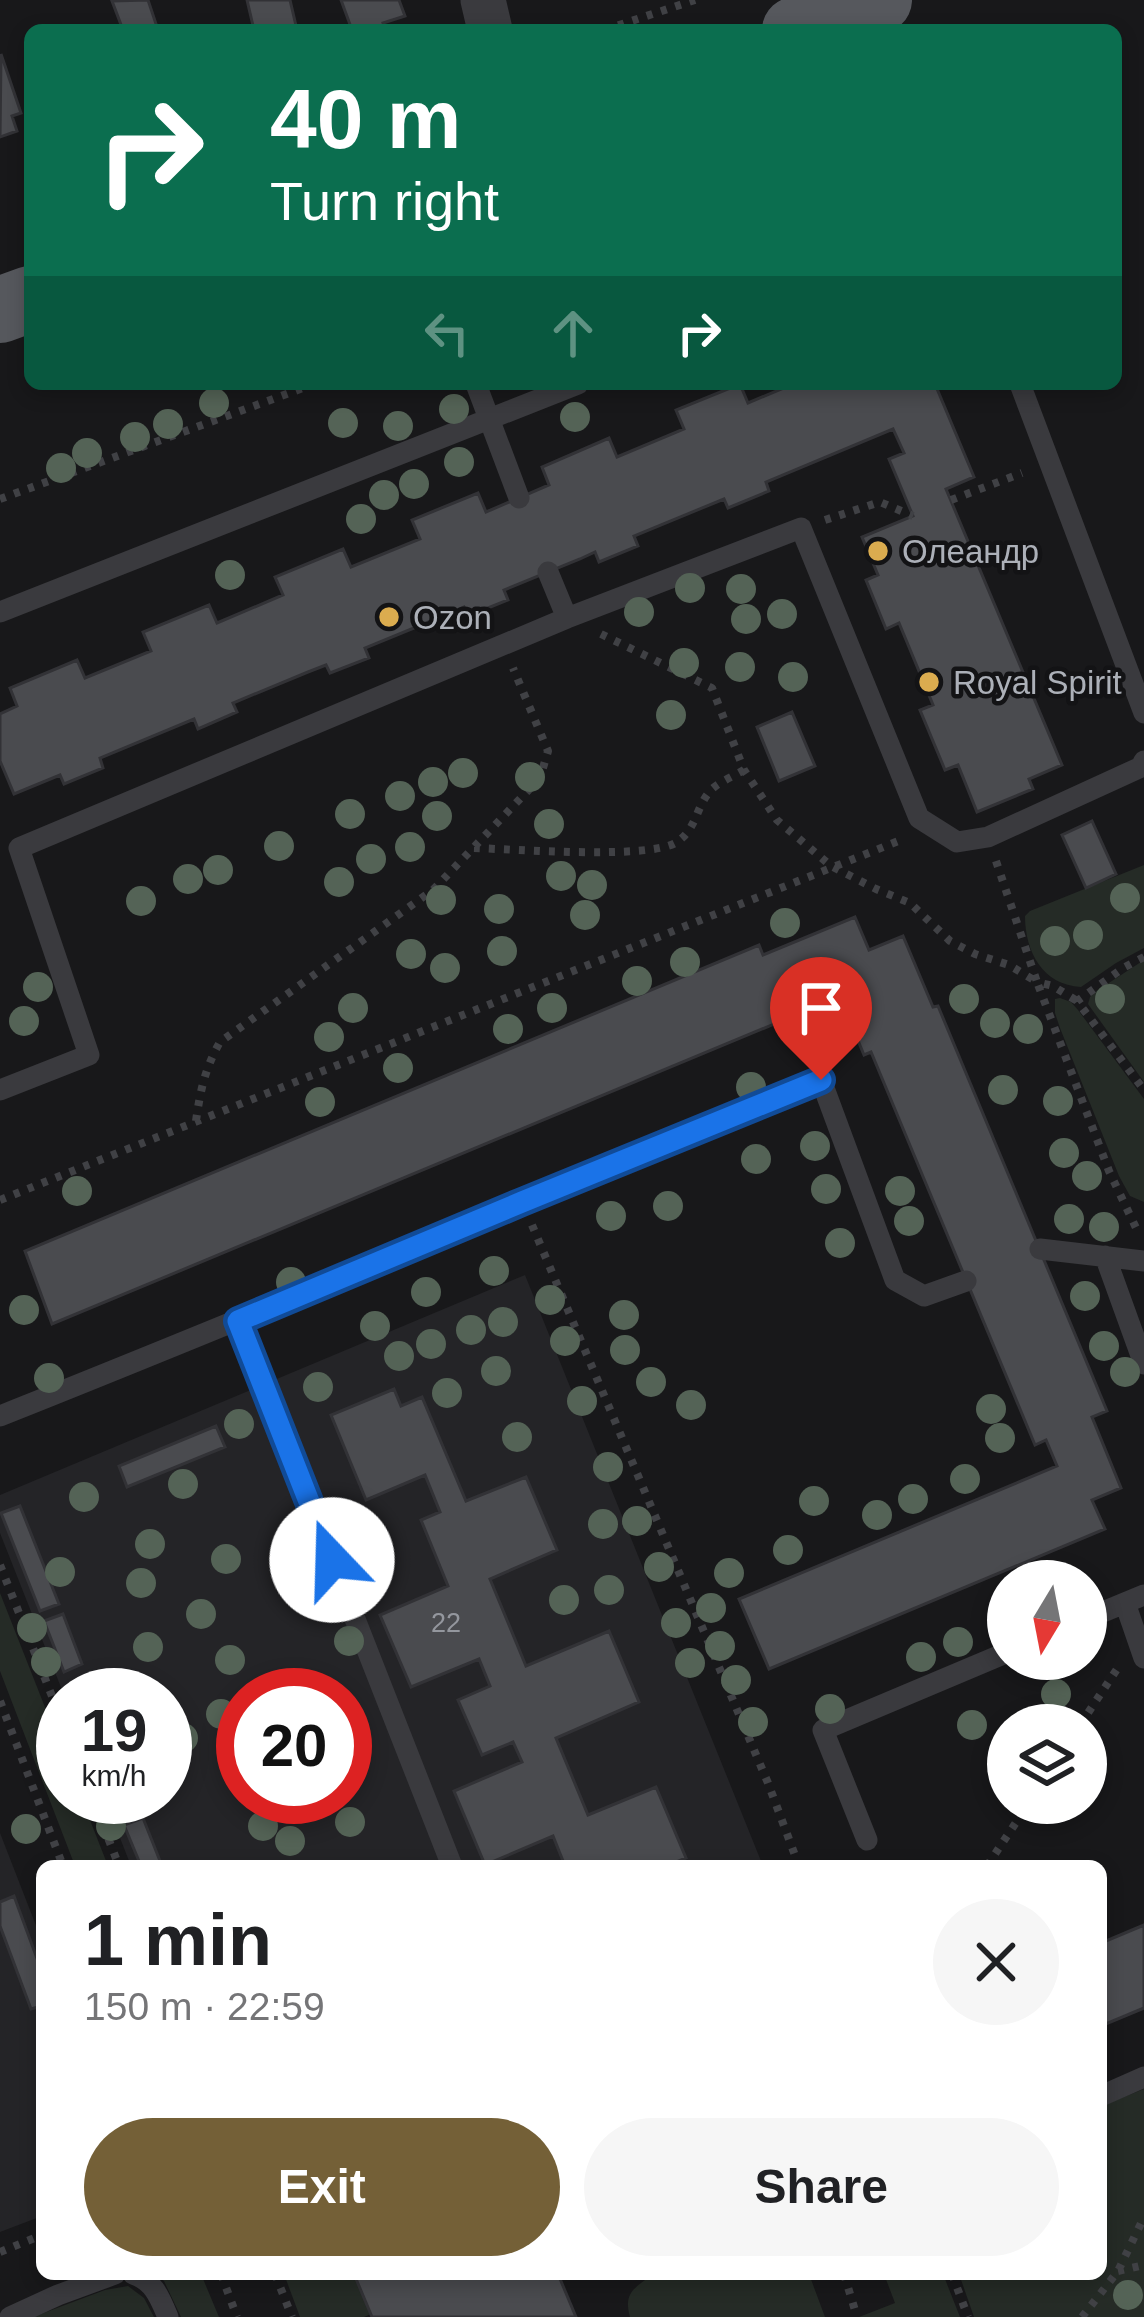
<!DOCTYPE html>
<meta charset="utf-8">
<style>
body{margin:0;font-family:Arial,sans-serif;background:#f6f6f6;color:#202124;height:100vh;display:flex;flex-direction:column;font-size:45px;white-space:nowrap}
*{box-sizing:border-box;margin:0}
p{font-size:39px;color:#757577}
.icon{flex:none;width:66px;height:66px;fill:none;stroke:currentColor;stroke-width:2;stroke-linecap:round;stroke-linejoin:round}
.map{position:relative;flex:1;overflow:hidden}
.panel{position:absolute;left:36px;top:1860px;width:1071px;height:420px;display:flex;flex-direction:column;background:#fff;border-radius:18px;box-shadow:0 6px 18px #0003}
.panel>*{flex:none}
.banner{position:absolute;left:24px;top:24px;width:1098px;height:366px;border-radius:18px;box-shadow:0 6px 18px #0003;background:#0b6e4f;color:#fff;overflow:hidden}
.needle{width:78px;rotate:190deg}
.controls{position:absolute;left:987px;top:1560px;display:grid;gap:24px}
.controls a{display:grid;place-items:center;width:120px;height:120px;border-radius:50%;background:#fff;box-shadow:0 6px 18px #0003;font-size:60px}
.speed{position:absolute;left:36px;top:1668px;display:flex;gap:24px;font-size:60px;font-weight:700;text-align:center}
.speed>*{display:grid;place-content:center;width:156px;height:156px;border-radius:50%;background:#fff;box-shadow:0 6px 18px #0003;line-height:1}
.speed small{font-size:30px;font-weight:400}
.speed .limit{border:18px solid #d22;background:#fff;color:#111}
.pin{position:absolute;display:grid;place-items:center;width:102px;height:102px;color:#fff;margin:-123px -51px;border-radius:50% 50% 50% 0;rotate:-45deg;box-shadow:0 0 12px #0007}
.pin .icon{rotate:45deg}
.me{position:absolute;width:132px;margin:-66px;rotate:339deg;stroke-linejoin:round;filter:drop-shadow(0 0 9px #0008)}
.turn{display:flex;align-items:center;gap:42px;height:252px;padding:0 48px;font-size:54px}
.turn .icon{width:156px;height:156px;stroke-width:2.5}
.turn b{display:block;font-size:84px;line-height:102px}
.lanes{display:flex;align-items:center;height:114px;padding:0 48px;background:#0003;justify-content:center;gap:60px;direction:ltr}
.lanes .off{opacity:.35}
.round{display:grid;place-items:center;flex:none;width:126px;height:126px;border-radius:63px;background:#f6f6f6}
.headline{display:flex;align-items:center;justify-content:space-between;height:204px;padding:0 48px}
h1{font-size:72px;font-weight:800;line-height:90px}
.cta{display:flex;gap:24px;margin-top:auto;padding:24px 48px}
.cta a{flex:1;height:138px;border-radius:72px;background:#746037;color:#fff;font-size:48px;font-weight:800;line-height:138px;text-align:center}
.cta a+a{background:#f6f6f6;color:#202124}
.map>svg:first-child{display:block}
.built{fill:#242427;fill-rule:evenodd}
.green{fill:#252b26}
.building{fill:#4a4b4f;stroke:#323236;stroke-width:3}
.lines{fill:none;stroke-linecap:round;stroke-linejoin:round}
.path{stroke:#404145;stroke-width:8;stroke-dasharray:6 9;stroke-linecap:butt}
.lane{stroke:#3a3a3e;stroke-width:21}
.street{stroke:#3a3a3e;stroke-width:45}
.primary{stroke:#56585d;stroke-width:66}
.tree{fill:#546356}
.route-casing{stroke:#114b97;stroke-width:30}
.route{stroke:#1a73e8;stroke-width:21}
.poi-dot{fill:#dbac4f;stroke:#131315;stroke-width:4.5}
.labels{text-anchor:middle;stroke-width:9;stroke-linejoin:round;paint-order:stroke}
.number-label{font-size:27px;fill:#94979e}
.poi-label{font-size:33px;fill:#acb0b8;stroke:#131315;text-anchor:start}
</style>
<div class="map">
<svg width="1144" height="2317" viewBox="0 0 1144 2317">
<rect width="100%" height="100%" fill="#18181a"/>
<path class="built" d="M525,1275L763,1866H131L104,1797H165V1695H64L0,1533V1495ZM243,1695H345V1797H243Z
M0,1833L42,1941V2216L0,2232Z"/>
<path class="green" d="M1144,865V948L1116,963L1081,987C1043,985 1025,952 1025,916L1030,911Z
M1144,960V1082L1088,1004L1090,997L1095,992Z
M1060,998L1071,1002L1078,1010L1144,1099V1202L1130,1196L1119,1176L1060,1028L1055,1013V999Z
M0,1593L63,1753V1797H81L108,1866H75L0,1671Z
M1144,2089V2317H974L959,2274H1101V2106Z
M155,2274H201L219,2317H181L164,2281Z
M284,2274H354L371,2314L364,2317H300Z
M653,2274H809L825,2317H630C623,2292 635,2288 653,2274Z
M884,2274H943L960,2317H859L895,2303Z
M128,2286L144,2298L154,2317H33L105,2290Z"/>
<path class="building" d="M148,0L158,30H123L112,1Z
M247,0H290L297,30H254Z
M341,0H399L405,16L383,23L385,30H352Z
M1,54L21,113L12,116L17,131L0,137Z
M740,384L748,403L793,384H935L974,477L946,489L1062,765L1029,779L1033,789L977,812L958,765L945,770L920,710L933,705L899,623L886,629L866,580L878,575L862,537L913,516L889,459L904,453L893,429L766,482L769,491L728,508L724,499L634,536L638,546L599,562L595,552L580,559L504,590L508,600L468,616L464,607L448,614L365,648L369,658L330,673L326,665L308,672L233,703L237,712L198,729L194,719L100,758L103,768L64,784L60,775L14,794L0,761V714L17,706L10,688L77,660L85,678L151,651L143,632L209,605L217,623L283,595L275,577L343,549L351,567L420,539L412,520L478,493L486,512L549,485L542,467L609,438L617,457L684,429L676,410Z
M792,712L815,766L779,781L757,727Z
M1092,821L1116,874L1086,888L1062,835Z
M855,917L869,950L903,936L933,1007L938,1006L1107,1411L1092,1417L1121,1488L1092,1500L1105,1529L769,1669L739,1599L1057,1466L1046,1440L1035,1445L871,1052L864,1055L833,980L808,991L815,1007L52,1324L25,1251L759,945L763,955Z
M394,1389L401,1406L422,1397L466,1501L526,1477L557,1550L490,1579L526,1666L609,1631L639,1702L556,1738L588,1815L656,1787L686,1858L667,1866H565L553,1836L485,1865L454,1791L522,1762L513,1742L482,1755L458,1700L490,1686L479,1659L411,1687L380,1615L448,1586L421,1520L440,1512L425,1475L366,1500L331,1415Z
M216,1426L225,1447L127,1487L119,1466Z
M20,1506L59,1604L40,1611L1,1513Z
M63,1614L82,1664L64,1672L44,1621Z
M143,1818L162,1866H141L124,1825Z
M14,1896L42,1972V2006L31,2009L0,1926V1902Z
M1144,1925V2008L1101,2026V1943Z
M354,2274H558L576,2317H372Z"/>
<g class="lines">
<path class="path" d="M604,30L695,0
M0,499L314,384
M951,500L1022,473
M825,520L880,502L913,516
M601,634L712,688L744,770L777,820L831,866L876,889L910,903L950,941L975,954L1009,965L1037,982L1109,1171L1137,1230
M474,848C512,849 650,860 677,842C697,829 696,805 712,789C721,781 734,776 744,770
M996,861L1037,982L1053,986L1077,1001
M1144,957L1123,968L1077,1001L1144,1090
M196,1121C200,1092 205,1068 220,1042L433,890L540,778L548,751L513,668
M0,1200L901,840
M532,1225L768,1783L799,1866
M0,1565L63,1724
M0,1701L63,1866
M1080,1725L1119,1666
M92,1797L119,1866
M987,1866L1029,1803
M0,2252L42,2235
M1118,2271L1144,2265
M221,2274L237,2317
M275,2274L292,2317
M844,2274L857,2317
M952,2274L968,2317
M1082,2317L1118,2271L1144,2217"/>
<path class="lane" d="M476,384L519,498
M1020,384L1144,713
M0,612L578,384
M567,618L801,528L919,818L957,842L988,837L1141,767L1144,761
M0,1090L89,1055L19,848L567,618L548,572
M1040,1249L1144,1261
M1105,1256L1144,1364
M238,1321L452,1866
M0,1416C275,1307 547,1191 821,1080L895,1280L924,1296L966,1281
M1125,1603L1144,1658
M1086,1619L1144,1595
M867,1840L823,1730L1008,1652
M1101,2096L1144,2077
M133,2274C154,2281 160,2298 168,2317
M10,2317L58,2295L115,2274"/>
<path class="street" d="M483,0L490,30"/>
<path class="primary" d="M795,30L879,0
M0,310L30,299"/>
</g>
<g class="tree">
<circle cx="214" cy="403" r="15"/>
<circle cx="454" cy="409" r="15"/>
<circle cx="575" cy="417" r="15"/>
<circle cx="343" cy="423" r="15"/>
<circle cx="168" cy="424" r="15"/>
<circle cx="398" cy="426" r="15"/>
<circle cx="135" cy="437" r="15"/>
<circle cx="87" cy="453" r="15"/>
<circle cx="459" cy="462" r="15"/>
<circle cx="61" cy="468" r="15"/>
<circle cx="414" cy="484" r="15"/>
<circle cx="384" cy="495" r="15"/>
<circle cx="361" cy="519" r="15"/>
<circle cx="230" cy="575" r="15"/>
<circle cx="690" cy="588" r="15"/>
<circle cx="741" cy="589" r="15"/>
<circle cx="639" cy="612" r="15"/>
<circle cx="782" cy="614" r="15"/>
<circle cx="746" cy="619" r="15"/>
<circle cx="684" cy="663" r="15"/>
<circle cx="740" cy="667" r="15"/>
<circle cx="793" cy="677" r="15"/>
<circle cx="671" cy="715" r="15"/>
<circle cx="463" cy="773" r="15"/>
<circle cx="530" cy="777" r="15"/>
<circle cx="433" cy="782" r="15"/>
<circle cx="400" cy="796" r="15"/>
<circle cx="350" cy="814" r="15"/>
<circle cx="437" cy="816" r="15"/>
<circle cx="549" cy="824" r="15"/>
<circle cx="279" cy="846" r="15"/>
<circle cx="410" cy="847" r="15"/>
<circle cx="371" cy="859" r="15"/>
<circle cx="218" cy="870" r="15"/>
<circle cx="561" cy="876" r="15"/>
<circle cx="188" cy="879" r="15"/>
<circle cx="339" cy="882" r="15"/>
<circle cx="592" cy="885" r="15"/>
<circle cx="1125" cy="898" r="15"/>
<circle cx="441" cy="900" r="15"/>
<circle cx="141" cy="901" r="15"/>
<circle cx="499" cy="909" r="15"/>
<circle cx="585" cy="915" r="15"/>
<circle cx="785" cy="923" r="15"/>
<circle cx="1088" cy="935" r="15"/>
<circle cx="1055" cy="941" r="15"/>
<circle cx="502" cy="951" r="15"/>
<circle cx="411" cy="954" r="15"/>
<circle cx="685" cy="962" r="15"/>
<circle cx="445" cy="968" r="15"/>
<circle cx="637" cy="981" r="15"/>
<circle cx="38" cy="987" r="15"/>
<circle cx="964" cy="999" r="15"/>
<circle cx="1110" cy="999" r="15"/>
<circle cx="353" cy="1008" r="15"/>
<circle cx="552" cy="1008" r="15"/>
<circle cx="24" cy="1021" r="15"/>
<circle cx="995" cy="1023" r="15"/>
<circle cx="508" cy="1029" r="15"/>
<circle cx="1028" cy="1029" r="15"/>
<circle cx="329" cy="1037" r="15"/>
<circle cx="398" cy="1068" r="15"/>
<circle cx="751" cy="1087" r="15"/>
<circle cx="1003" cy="1090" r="15"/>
<circle cx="1058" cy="1101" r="15"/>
<circle cx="320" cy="1102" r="15"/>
<circle cx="815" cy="1146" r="15"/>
<circle cx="1064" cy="1153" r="15"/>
<circle cx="756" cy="1159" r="15"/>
<circle cx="1087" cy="1176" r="15"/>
<circle cx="826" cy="1189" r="15"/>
<circle cx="77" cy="1191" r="15"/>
<circle cx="900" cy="1191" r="15"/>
<circle cx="668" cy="1206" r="15"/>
<circle cx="611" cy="1216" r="15"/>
<circle cx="1069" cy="1219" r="15"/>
<circle cx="909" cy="1221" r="15"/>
<circle cx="1104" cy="1227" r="15"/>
<circle cx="840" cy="1243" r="15"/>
<circle cx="494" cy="1271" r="15"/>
<circle cx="291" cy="1282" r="15"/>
<circle cx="426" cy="1292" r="15"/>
<circle cx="1085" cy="1296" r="15"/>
<circle cx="550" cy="1300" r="15"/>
<circle cx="24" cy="1310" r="15"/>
<circle cx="624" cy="1315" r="15"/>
<circle cx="503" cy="1322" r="15"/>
<circle cx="375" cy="1326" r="15"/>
<circle cx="471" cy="1330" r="15"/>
<circle cx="565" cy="1341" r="15"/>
<circle cx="431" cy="1344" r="15"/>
<circle cx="1104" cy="1346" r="15"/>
<circle cx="625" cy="1350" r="15"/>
<circle cx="399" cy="1356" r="15"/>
<circle cx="496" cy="1371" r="15"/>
<circle cx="1125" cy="1372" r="15"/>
<circle cx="49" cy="1378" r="15"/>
<circle cx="651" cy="1382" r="15"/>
<circle cx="318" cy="1387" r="15"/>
<circle cx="447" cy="1393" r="15"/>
<circle cx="582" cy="1401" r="15"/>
<circle cx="691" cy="1405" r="15"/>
<circle cx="991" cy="1409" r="15"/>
<circle cx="239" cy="1424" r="15"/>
<circle cx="517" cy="1437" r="15"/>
<circle cx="1000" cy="1438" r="15"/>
<circle cx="608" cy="1467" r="15"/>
<circle cx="965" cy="1479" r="15"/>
<circle cx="183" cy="1484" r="15"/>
<circle cx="84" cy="1497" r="15"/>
<circle cx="913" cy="1499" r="15"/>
<circle cx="814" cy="1501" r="15"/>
<circle cx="877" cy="1515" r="15"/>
<circle cx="637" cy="1521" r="15"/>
<circle cx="603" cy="1524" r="15"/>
<circle cx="150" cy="1544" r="15"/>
<circle cx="788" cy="1550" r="15"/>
<circle cx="226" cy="1559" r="15"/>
<circle cx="659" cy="1567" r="15"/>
<circle cx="60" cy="1572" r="15"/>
<circle cx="729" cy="1573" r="15"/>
<circle cx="141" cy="1583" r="15"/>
<circle cx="609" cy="1590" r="15"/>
<circle cx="564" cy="1600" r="15"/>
<circle cx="711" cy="1608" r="15"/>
<circle cx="201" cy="1614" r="15"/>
<circle cx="676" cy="1623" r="15"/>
<circle cx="32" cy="1628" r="15"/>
<circle cx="349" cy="1641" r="15"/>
<circle cx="958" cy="1642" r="15"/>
<circle cx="720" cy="1646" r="15"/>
<circle cx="148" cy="1647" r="15"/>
<circle cx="921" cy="1657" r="15"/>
<circle cx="230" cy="1660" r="15"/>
<circle cx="46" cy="1662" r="15"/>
<circle cx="690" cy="1663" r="15"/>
<circle cx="736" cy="1680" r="15"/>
<circle cx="1056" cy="1694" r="15"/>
<circle cx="830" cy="1709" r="15"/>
<circle cx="221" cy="1714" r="15"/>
<circle cx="753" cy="1722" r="15"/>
<circle cx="972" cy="1725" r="15"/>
<circle cx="183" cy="1738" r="15"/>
<circle cx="350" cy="1822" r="15"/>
<circle cx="111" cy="1826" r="15"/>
<circle cx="263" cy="1826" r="15"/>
<circle cx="26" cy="1829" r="15"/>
<circle cx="290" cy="1841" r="15"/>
<circle cx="1128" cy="2295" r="15"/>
</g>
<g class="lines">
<defs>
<path id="route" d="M332,1560L238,1321L522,1202L821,1080"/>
</defs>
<use href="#route" class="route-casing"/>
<use href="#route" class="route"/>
</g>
<g class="poi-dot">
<circle cx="878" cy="551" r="12"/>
<circle cx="389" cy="617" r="12"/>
<circle cx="929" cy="682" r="12"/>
</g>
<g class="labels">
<g class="number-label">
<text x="446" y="1632">22</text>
</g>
<g class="poi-label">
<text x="902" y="563">Олеандр</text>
<text x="413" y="629">Ozon</text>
<text x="953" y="694">Royal Spirit</text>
</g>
</g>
</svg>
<div class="controls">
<a><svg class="needle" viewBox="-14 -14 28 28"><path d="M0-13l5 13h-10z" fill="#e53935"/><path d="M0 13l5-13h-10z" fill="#757577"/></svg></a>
<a><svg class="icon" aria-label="layers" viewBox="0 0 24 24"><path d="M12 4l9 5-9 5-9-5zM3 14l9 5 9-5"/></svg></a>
</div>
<div class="speed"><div>19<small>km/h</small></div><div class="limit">20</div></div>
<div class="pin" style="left:821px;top:1080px;background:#d93025"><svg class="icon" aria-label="arrive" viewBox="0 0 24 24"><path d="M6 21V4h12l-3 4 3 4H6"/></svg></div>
<svg class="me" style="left:332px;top:1560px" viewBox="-20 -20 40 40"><circle r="19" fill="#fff"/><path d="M0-13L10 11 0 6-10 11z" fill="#1a73e8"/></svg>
<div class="banner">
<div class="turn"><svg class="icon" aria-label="right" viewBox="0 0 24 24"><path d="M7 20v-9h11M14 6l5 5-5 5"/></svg><div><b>40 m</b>Turn right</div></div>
<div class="lanes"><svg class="icon off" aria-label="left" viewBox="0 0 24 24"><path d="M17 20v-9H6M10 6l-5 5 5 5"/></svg><svg class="icon off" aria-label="ahead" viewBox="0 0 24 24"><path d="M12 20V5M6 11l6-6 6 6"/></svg><svg class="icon" aria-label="right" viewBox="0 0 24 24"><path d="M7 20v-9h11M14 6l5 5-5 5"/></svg></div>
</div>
<section class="panel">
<div class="headline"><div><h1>1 min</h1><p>150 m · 22:59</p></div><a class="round"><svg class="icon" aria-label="close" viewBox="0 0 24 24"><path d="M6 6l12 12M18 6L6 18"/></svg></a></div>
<div class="cta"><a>Exit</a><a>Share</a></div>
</section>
</div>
